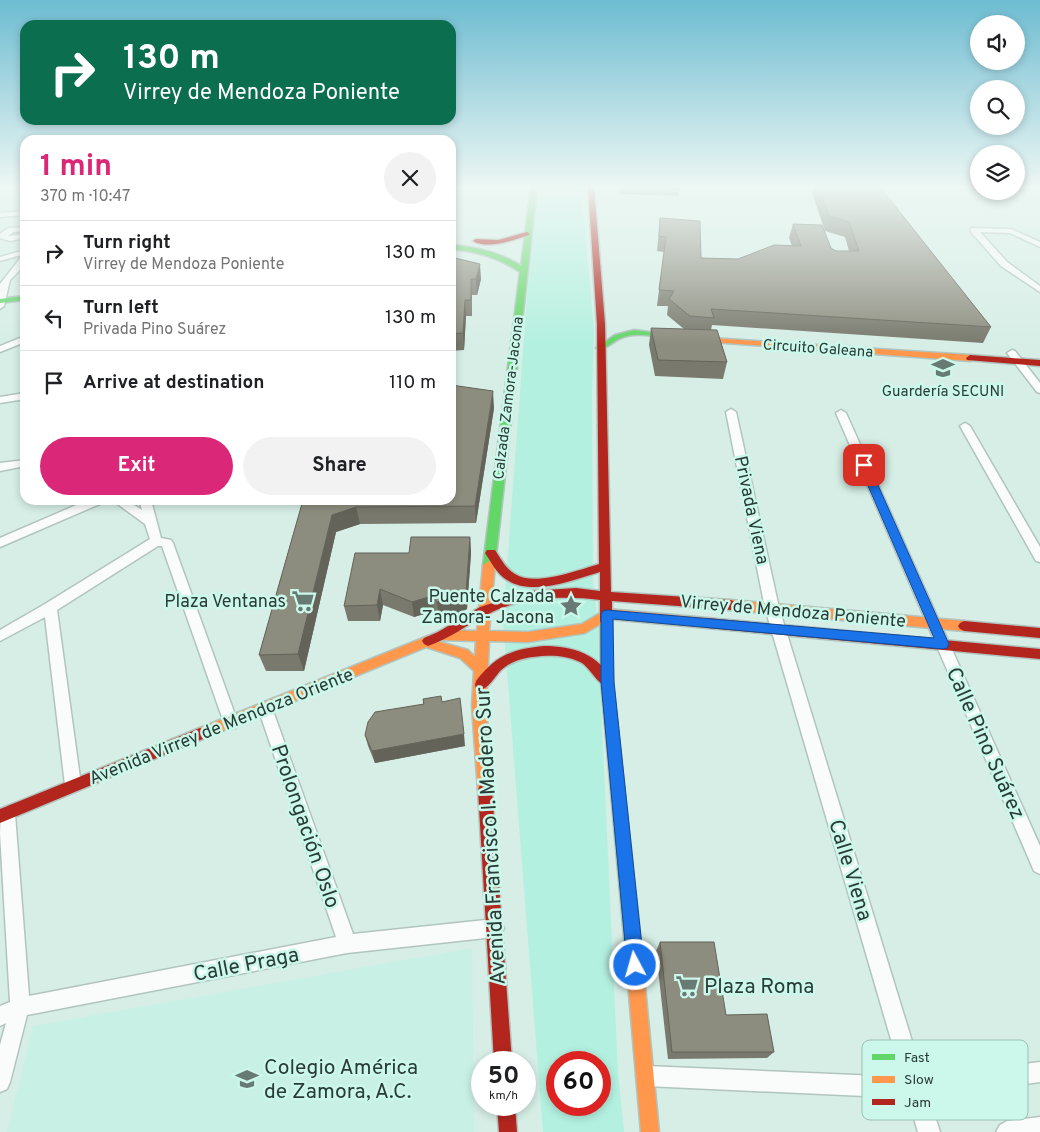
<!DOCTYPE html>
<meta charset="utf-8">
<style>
body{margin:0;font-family:Overpass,sans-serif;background:#f2f2f2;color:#202124;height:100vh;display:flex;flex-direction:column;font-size:19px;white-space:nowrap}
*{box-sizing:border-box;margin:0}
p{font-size:16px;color:#757577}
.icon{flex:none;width:28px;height:28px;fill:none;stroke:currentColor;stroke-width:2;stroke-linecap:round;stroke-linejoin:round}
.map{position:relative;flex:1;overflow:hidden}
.details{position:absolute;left:20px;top:135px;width:436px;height:370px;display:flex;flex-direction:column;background:#fff;border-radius:15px;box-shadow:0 2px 8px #0003}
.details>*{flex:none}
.guide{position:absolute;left:20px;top:20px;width:436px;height:105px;border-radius:15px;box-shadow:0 2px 8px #0003;background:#0b6e4f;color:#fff;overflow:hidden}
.controls{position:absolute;left:970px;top:15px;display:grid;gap:10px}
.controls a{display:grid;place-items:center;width:55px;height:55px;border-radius:50%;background:#fff;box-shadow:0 2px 8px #0003;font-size:25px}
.speed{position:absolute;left:471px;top:1051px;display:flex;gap:10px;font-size:25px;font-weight:700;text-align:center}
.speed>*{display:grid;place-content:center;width:65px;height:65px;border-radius:50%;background:#fff;box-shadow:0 2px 8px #0003;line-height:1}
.speed small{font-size:12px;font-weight:400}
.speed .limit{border:8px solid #d22;background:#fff;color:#111}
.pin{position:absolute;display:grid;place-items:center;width:42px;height:42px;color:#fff;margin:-21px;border-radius:10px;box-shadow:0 2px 8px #0006}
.me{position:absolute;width:55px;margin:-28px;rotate:354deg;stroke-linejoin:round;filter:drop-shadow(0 0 4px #0008)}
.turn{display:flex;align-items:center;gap:18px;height:105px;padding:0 20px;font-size:22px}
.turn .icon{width:65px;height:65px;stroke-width:2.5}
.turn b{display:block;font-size:35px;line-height:42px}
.round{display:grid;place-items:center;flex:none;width:52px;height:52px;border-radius:26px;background:#f2f2f2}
.head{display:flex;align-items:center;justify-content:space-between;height:85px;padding:0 20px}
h1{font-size:30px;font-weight:700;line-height:38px;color:#db2777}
.cta{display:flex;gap:10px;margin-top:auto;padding:10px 20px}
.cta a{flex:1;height:58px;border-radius:30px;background:#db2777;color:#fff;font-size:20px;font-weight:700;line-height:58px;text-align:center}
.cta a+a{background:#f2f2f2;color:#202124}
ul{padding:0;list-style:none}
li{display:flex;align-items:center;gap:15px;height:65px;padding:0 20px;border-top:1px solid #e0e0e0}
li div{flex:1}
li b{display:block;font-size:19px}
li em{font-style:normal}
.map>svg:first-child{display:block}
.built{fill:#c8f0e4}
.green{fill:#b3f0df;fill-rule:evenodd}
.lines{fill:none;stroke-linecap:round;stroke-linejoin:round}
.street-casing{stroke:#b2c4be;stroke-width:3}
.fast-casing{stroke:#b2c4be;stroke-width:3}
.slow-casing{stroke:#b2c4be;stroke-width:3}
.jam-casing{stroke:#b2c4be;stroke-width:3}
.street{fill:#f9fcfb;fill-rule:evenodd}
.fast{fill:#63d668;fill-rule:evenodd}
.slow{fill:#ff974d;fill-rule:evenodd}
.jam{fill:#b3261e;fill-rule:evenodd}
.wall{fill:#79796d}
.shaded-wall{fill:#636359}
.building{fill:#8d8d7f;stroke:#636359}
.route{fill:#1a73e8;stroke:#114b97}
.labels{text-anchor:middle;stroke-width:5;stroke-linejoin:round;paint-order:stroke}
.far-street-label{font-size:15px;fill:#2b3c37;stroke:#cbf8ea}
.far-poi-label{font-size:15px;fill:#2b3c37;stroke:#cbf8ea}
.street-label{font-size:18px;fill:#2b3c37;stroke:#cbf8ea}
.poi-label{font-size:18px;fill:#2b3c37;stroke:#cbf8ea;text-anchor:end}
.near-street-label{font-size:21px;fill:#2b3c37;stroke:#cbf8ea}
.near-poi-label{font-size:21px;fill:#2b3c37;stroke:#cbf8ea;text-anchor:start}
.key{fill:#cbf8ea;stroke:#9bc0b4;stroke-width:1}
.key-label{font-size:14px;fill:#2b3c37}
</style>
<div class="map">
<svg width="1040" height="1132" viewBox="0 0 1040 1132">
<rect width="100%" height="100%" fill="#d6eee6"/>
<path class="built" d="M472,948L474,1132H7L33,1026Z"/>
<path class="green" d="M539,187H581L594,329L592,394L593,583L597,616L618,1073L624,1132H543L503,620L529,272ZM558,1062H600V1105H558Z"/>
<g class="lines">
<defs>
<path id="street" d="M25,211V215L0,217V213Z
M25,227V231L13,232L8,236L25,234V238L10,241L0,238V234L8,228Z
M971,228L1011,229L1040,242V247L1010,233L980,232L1007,262L1040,286V292L1001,266L971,232Z
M25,250V254L0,261V257Z
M22,256H25V265L10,280L4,306L0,309V284Z
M25,336V342L0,352V346Z
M1012,350L1015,351L1040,383V393L1037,392L1007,353Z
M25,393V399L0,403V397Z
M731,409L736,412L779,608L923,1077L1040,1062V1082L929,1097L940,1132H918L908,1098L646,1086L639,1083L636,1076L639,1069L646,1066L902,1077L765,608L726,412Z
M841,410L846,413L1040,846V874L1034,871L836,413Z
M965,423L970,426L1040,547V562L1036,561L960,426Z
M25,460V466L0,471V463Z
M88,500H104L102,503L0,547V538Z
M112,500H126L142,510L139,500H151L161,538L171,540L173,543L238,723L236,728L231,729L226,728L224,723L162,546H158L57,610L81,785L79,790L73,792L67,790L65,785L45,617L0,641V630L45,604L150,539L145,524Z
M265,702L270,704L272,708L353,934L495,919L501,922L504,928L501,934L495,937L347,953L27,1015L10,1082L7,1089L0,1092V1045L6,1023L0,1026V1006L10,1002L0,833L1,809L7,806L13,809L15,814L29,996L336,937L258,708L260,704Z
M1040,1117V1132H996L1000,1125L1007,1121Z"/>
<path id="fast" d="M531,187H537L495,565L489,569L483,565L520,272C499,258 477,251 451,249V245C476,247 500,252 521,266Z
M25,296V300L0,303V299Z
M634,330L672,335L676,337L672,339C656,337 636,331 621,338C613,341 607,348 600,350L596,348L615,335Z
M606,616L610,618L612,621L613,682L639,925L637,931L631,933L625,931L623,925L601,682L600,621L602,618Z"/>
<path id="slow" d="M695,337L970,355L974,358L970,361L698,341L694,339Z
M489,561L495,565L489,631L528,632L582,624L607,609L707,618L711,620L713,623L711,626L707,628L609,619L585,633L528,642L489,641L486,706L492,790L490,795L485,797L480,795L478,790L472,706L474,671L460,658L426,647L205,738L200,740L195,738L193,734L195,730L428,636L433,640L468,650L475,657L476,641L442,640L438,638L436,635L438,632L442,630L477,631L483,565Z
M731,600L964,621L968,623L970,626L968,629L964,631L731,610L727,608L725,605L727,602Z
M631,917L637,919L639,925L659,1132H641L623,925L625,919Z"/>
<path id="jam" d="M588,187H594L605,324L611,592L731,600L735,602L737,605L735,608L731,610L612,601V621L610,624H602L600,621V600C564,595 519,597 486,615C467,625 449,639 428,646L424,644L422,641L424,638L438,632L480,607L530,591L576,588L600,591V572C573,580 530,598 504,578C496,572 491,562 485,553L487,550H495C501,559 506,569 515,574C535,587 578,570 599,564L597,324Z
M527,232L530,234L529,235C513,240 488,250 473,241L476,239L498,240Z
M970,355L1040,360V366L967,360L966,358Z
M707,618L1040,649V659L707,628L703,626L701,623L703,620Z
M964,621L1040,628V638L964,631L960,629L958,626L960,623Z
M544,646C573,646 599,654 613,682L612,686C599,690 591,667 580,662C568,656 554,655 542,656C529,657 516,659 505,667C495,673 489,693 476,689L475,685L476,681C495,656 512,649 544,646Z
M200,728L205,730L207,734L205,738L0,823V809Z
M485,783L490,785L492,790L512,1062H494L478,790L480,785Z
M497,1105H515L517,1132H499Z"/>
</defs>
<use href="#street" class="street-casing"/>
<use href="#fast" class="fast-casing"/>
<use href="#slow" class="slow-casing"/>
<use href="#jam" class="jam-casing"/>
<use href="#street" class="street"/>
<use href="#fast" class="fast"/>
<use href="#slow" class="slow"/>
<use href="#jam" class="jam"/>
</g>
<path class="wall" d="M621,187H680L678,196L620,194Z
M814,187H880L991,327L983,343L712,325L711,330L727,362L723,379L655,376L649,345L651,328L684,329L667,315L668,306H657L664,252L657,251L660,218L701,258L738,259L792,246L789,238L793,224L836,251H849L845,237L825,231L812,193Z
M451,257L481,279L477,295H472V316H466L464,350L451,351Z
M494,408L476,523L360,524L336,532L304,671H266L259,655L303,500H451Z
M470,537L471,553L467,609L459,613L439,618L434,611L414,617L383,605L380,621H348L344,606L409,553Z
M423,699L442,702L465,746L375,763L368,746L365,735L423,704Z
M660,942L726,1015L774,1052L767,1058L668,1059L656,951Z"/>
<path class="shaded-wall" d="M480,264L481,279L477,295L476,279Z
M465,300L466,316L464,350L463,333Z
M493,391L494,408L476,523L475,506Z
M356,507L360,524L336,532L304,671L298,654L332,515Z
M470,537L471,553L467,609L459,613L439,618L437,602Z
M380,589L383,605L380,621L377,605Z
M432,596L434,611L414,617L412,602Z
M464,734L465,746L375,763L372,751Z"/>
<path class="building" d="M819,187H880L991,327L711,309L714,318L690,316L669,299L674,291L659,290L666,237L659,236L660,218L700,221L701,258L738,259L774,245L801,246L793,224L822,225L831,248L836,251H859L849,222L829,216Z
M451,257L480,264L476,279H471V300H465L463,333L451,334Z
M651,328L717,330L727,362L658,360Z
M451,385L493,391L475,506L356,507L332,515L298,654L259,655L303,500H451Z
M411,537H470L466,593L458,597L437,602L432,596L412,602L380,589L377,605L344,606L355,553H409Z
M441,696L442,702L460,698L464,734L372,751L365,735L368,722L375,712L424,704L423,699Z
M660,942H714L726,1015L767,1014L774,1052H672Z"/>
<linearGradient id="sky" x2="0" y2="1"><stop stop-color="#6dbcd1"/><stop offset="0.54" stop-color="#edf7f4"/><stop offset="1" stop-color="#edf7f4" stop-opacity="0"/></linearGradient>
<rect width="1040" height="345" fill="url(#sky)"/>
<path class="route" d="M864,462L869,465L949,644L947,648L943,649L613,619L614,682L644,965L641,971L635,974L629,971L627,965L601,682V614L603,611L607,610L934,638L859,465Z"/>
<defs>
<symbol id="school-bare" viewBox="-9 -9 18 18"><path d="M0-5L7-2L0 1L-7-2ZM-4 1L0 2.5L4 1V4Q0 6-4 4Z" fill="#677a74" stroke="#cbf8ea" stroke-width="2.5" paint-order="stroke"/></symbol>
<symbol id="supermarket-bare" viewBox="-9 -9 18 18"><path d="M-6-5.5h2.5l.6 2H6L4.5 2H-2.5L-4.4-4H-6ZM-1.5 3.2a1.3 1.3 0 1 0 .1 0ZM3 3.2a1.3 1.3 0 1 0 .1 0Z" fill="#677a74" stroke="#cbf8ea" stroke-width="2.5" paint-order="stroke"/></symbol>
<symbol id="sight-bare" viewBox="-9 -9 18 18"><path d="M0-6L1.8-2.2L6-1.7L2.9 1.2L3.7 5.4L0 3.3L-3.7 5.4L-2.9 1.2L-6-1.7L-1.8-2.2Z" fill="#677a74" stroke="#cbf8ea" stroke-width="2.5" paint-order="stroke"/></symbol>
</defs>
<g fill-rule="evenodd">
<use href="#school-bare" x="927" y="352" width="32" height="32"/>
<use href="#supermarket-bare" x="287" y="585" width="32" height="32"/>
<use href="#sight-bare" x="555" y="590" width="32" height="32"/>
<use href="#supermarket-bare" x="671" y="970" width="32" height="32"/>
<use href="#school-bare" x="231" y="1063" width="32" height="32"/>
</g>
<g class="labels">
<g class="far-street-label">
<text transform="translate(818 348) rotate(4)" y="5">Circuito Galeana</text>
<text transform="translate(508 398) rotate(-83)" y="5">Calzada Zamora-Jacona</text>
</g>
<g class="far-poi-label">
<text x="943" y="396">Guardería SECUNI</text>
</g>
<g class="street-label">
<text transform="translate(752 510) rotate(78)" y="6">Privada Viena</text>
<text transform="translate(793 611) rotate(5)" y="6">Virrey de Mendoza Poniente</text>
<text transform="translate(221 726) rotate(-22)" y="6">Avenida Virrey de Mendoza Oriente</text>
</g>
<g class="poi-label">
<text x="554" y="602">Puente Calzada<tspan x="554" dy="21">Zamora- Jacona</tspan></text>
<text x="286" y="607">Plaza Ventanas</text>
</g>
<g class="near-street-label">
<text transform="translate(986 743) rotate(66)" y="7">Calle Pino Suárez</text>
<text transform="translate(306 826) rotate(71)" y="7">Prolongación Oslo</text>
<text transform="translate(490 836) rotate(-93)" y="7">Avenida Francisco I. Madero Sur</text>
<text transform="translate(851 870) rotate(73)" y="7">Calle Viena</text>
<text transform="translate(246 964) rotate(-11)" y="7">Calle Praga</text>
</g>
<g class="near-poi-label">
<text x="704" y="993">Plaza Roma</text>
<text x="264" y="1074">Colegio América<tspan x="264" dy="24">de Zamora, A.C.</tspan></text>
</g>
</g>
<rect x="862" y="1040" width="166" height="80" rx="8" class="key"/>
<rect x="872" y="1054" width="23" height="6" fill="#63d668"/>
<rect x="872" y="1076" width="23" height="7" fill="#ff974d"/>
<rect x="872" y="1099" width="23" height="6" fill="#b3261e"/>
<g class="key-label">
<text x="904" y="1062">Fast</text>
<text x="904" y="1084">Slow</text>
<text x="904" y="1107">Jam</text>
</g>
</svg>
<div class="controls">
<a><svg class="icon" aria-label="sound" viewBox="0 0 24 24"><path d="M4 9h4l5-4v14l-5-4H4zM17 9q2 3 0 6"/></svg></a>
<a><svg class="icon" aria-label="search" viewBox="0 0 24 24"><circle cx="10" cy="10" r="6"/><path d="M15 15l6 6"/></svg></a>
<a><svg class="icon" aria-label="layers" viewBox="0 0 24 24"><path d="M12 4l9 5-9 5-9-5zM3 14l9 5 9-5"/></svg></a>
</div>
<div class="speed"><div>50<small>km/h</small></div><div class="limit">60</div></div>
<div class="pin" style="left:864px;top:465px;background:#d93025"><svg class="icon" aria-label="arrive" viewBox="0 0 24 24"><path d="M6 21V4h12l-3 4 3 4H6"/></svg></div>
<svg class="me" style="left:635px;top:965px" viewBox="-20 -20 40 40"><circle r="17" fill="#1a73e8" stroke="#fff" stroke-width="3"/><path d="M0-11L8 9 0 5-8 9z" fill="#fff"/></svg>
<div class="guide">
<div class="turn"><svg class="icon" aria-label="right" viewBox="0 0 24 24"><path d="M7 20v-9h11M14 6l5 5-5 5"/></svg><div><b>130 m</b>Virrey de Mendoza Poniente</div></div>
</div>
<section class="details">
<div class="head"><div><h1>1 min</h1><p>370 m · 10:47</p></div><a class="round"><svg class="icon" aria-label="close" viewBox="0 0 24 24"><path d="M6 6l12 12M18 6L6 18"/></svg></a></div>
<ul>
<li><svg class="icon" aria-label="right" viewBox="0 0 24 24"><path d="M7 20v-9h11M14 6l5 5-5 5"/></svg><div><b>Turn right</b><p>Virrey de Mendoza Poniente</p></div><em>130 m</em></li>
<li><svg class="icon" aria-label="left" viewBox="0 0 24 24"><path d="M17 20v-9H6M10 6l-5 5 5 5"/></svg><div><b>Turn left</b><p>Privada Pino Suárez</p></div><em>130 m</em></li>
<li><svg class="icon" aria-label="arrive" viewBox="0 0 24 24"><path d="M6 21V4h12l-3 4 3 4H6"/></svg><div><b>Arrive at destination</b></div><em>110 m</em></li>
</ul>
<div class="cta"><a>Exit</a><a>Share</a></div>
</section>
</div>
